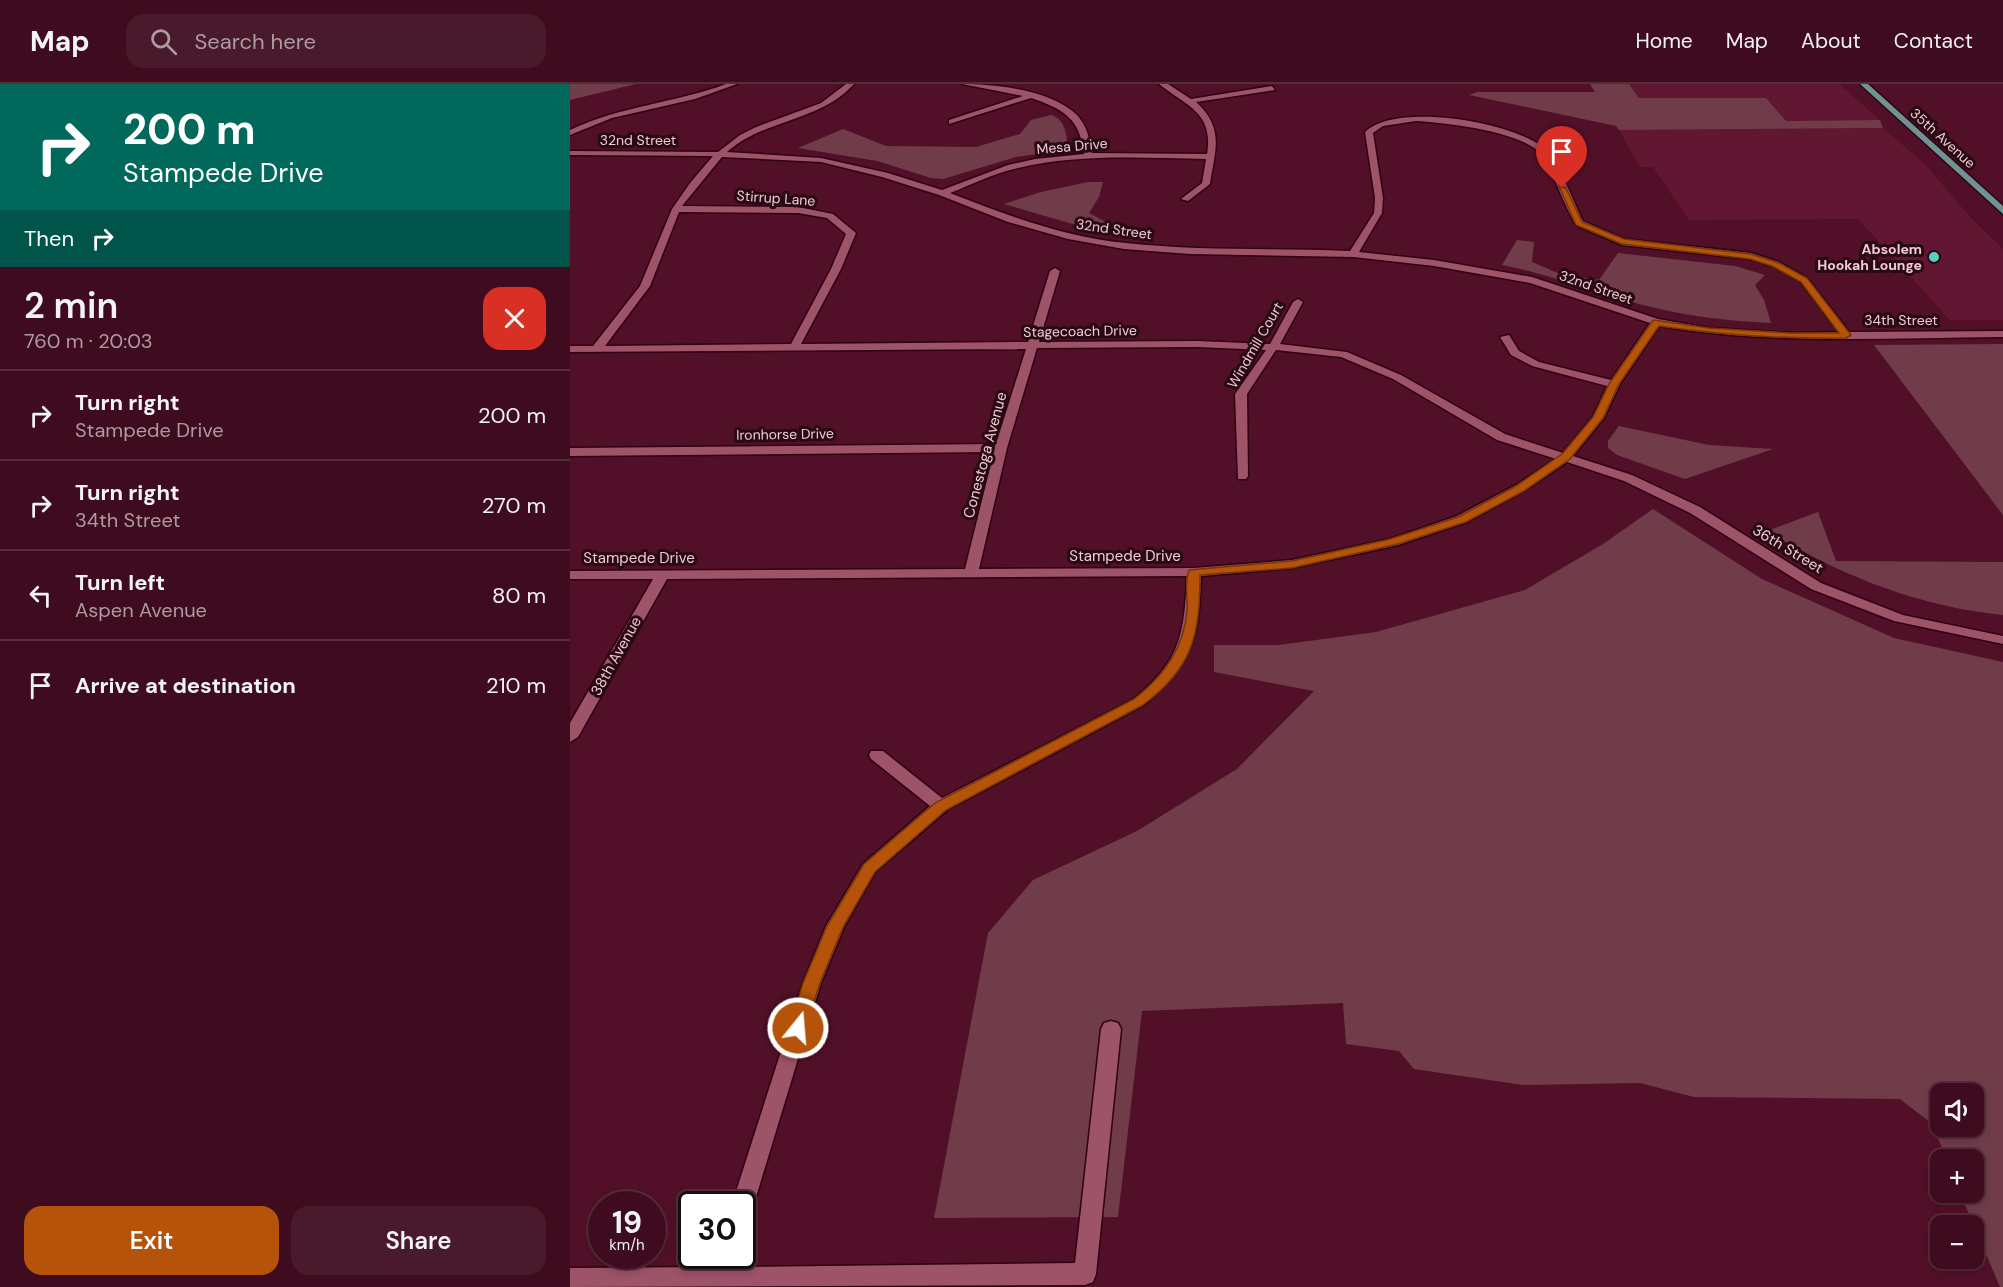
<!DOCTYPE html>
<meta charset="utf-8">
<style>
body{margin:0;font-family:"DM Sans",sans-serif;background:#491a2b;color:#f1f3f6;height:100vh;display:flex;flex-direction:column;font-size:22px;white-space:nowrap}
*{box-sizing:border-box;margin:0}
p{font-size:20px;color:#ad9ba4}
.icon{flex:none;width:33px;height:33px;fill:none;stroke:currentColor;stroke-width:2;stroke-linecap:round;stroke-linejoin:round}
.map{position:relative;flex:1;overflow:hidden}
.panel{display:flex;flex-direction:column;background:#3e0c1e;width:570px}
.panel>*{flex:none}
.banner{background:#00695c;color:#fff;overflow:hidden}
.buttons{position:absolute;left:1360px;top:999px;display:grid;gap:12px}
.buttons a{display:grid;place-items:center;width:54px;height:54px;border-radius:12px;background:#3e0c1e;box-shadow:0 3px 9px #0003,0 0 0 2px #572c3c;font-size:30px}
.speed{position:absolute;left:18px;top:1107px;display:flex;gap:12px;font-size:30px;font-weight:700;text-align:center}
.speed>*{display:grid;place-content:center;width:78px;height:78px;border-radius:50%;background:#3e0c1e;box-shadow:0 3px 9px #0003,0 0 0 2px #572c3c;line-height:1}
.speed small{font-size:15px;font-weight:400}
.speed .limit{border:3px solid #111;border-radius:9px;background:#fff;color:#111}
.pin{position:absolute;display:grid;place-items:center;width:51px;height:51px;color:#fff;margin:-62px -26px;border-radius:50% 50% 50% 0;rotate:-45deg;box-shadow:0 0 6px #0007}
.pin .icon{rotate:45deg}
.me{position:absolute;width:66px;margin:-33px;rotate:17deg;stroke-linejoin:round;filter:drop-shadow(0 0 4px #0008)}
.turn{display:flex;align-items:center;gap:21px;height:126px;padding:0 24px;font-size:27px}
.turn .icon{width:78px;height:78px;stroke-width:2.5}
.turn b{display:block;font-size:42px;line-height:51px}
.then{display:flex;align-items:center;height:57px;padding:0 24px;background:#0003;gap:12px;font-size:22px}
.round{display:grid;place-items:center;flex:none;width:63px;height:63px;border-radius:18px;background:#491a2b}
.head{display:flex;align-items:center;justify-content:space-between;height:102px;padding:0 24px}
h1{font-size:36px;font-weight:600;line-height:45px}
.primary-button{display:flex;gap:12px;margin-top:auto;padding:12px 24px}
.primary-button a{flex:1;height:69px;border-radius:18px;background:#b45309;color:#fff;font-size:24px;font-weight:600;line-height:69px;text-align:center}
.primary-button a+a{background:#491a2b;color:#f1f3f6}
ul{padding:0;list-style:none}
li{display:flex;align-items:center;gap:18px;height:90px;padding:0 24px;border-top:2px solid #572c3c}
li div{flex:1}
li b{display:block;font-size:22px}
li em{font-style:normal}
header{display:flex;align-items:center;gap:36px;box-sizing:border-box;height:84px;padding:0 30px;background:#3e0c1e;border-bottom:2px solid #572c3c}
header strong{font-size:28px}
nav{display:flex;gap:33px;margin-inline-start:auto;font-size:21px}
.search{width:420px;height:54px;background:#491a2b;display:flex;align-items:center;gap:15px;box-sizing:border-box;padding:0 21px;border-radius:18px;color:#ad9ba4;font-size:22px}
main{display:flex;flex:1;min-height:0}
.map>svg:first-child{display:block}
.built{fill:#611631}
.green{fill:#703c4a;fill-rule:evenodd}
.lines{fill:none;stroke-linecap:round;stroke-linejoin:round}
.minor-casing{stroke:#300012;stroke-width:3}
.major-casing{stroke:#300012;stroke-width:3}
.minor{fill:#9d5368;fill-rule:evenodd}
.major{fill:#6f9393;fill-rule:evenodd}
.route{fill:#b45309;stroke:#753606;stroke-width:1.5}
.poi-dot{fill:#59cebe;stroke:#270a13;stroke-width:2}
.labels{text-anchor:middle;stroke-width:6;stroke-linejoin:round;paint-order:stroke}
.far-street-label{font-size:14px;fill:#f3c9d2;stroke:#270a13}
.far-poi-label{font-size:14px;font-weight:bold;fill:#f3c9d2;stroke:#270a13;text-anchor:end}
.street-label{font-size:15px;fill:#f3c9d2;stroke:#270a13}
</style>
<header>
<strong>Map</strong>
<div class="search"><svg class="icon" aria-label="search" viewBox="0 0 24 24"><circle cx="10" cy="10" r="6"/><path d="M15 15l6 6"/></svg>Search here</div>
<nav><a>Home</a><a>Map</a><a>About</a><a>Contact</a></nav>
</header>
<main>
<section class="panel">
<div class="banner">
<div class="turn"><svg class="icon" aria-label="right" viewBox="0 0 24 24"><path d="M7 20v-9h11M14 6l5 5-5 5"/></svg><div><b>200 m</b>Stampede Drive</div></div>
<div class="then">Then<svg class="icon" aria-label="right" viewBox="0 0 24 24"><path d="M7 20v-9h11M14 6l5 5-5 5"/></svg></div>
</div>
<div class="head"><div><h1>2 min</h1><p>760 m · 20:03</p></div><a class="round" style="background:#d93025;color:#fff"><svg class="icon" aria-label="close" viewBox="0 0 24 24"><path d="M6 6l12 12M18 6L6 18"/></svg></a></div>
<ul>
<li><svg class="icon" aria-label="right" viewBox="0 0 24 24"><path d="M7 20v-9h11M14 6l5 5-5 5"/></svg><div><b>Turn right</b><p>Stampede Drive</p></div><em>200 m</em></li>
<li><svg class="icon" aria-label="right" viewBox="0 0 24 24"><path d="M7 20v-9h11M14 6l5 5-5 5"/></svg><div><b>Turn right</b><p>34th Street</p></div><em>270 m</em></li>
<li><svg class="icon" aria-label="left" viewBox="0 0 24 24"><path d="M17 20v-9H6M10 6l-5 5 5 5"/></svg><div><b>Turn left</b><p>Aspen Avenue</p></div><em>80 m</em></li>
<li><svg class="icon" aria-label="arrive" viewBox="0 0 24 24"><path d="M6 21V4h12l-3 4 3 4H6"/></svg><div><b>Arrive at destination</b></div><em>210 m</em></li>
</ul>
<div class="primary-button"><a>Exit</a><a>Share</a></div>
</section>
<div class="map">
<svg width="1433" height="1203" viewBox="0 0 1433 1203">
<rect width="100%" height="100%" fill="#521028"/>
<path class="built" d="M1059,0H1269L1310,36L1216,37L1196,14H1069Z
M1313,44L1355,80L1401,134L1433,165V236H1380L1288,135L1119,136L1083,83H1070L1049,46Z"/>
<path class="green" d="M0,0H66L0,16Z
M1020,0H1059L1069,14H1196L1216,37L1310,36L1313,44L1049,46L1046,42L899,11L907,8H1025Z
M481,31C495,35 496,49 498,62L495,66L446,73L373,95L361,94L307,77L228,64L273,45L316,62L406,63L450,50L461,36Z
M518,98H533L529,113L519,129L547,144L581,151L506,141L434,120L471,108Z
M947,156L964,158L962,178L990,190L1029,196L1048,169L1165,182L1195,191L1185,201L1194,216L1201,239C1158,237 1115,232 1073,221C1025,209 980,190 932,181Z
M1433,260V431L1304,261Z
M1049,342L1139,361L1203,365L1115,395L1047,371L1038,364V357Z
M1083,425L1192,495L1324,554L1433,578V1203H1430L1390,1109L1404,1108V1076L1377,1075L1361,1039L1330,1015L1124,1013L1070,999L953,1001L844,985L829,967L776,960L773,919L572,927L548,1133L364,1134L418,849L463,796L567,747L667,685L744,607L644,588V561H709L806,548L955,506L1033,460ZM1371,1010H1404V1042H1371Z
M1248,428L1266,477L1433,478V531C1349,523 1269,491 1197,447Z"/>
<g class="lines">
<defs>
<path id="minor" d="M156,0H167L125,15L42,34L0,51V46C50,22 105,19 156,0Z
M276,0H284C250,38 194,35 157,68L251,74L318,89L372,106L438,81L465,75L514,70C510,34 493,25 461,14L379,40V36L453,12L392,0C426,0 481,6 507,31C517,42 520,55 522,69L637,70C644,28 616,22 589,0H598L621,15L702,2L705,6L626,18C655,44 645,66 640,100L618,117L611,115L632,99L636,75C573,74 507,69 444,85C422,90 401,101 380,109C437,131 494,153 556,159C630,167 705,164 780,167L804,129L805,114L795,48C826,17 948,38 978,67C987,76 1006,123 1013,137L1054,155L1181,169L1209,178L1237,194L1279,248L1433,247V253C1318,254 1202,261 1089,242L1050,300L1034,334L1003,372L1062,391L1130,423L1251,499L1333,531L1433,552V560L1324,537L1241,505L1120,429L1054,397L997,378L954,407L897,438L828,461L722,484L631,492C629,553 623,580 574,621L377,726L305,788L274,843L251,899L183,1123L180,1130L172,1133V1120H162L233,899L256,842L293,780L360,722L301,675L299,671L301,667H313L372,714L564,615C611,576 614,551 617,492L97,495L8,653L0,658V639L83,495H0V487L395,485L424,368L0,372V364L426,360L456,265L0,268V262H23L70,202L102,125L120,99L143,72L0,71V67L148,68L170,51L186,43L251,19ZM846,37C875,39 958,47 974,74C986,95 993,119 1006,141L1052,161L1180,175L1203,182L1231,198L1269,248L1221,249L1139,244L1088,235L962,193L864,176L789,168L812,129L813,114L803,49L813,42ZM152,73L251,78L312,93L369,111L438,138L498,155L554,165L620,170L783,173L864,182L960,199L1080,239L1041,296L969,278L949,267L939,251L930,253L941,271L962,282L1037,302L1023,333L993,369L935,350L831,291L777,268L710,260L733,218L728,215L723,218L700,260L627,257L469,258L490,187L485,184L480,187L458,258L231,260L271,185L286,149L263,130L228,123L112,122ZM109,128L228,129L257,134L276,150L261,185L221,260L35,262L80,202ZM627,263L696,266L665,310L668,395H676L678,392L677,310L706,266L771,273L823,295L927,356L986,375L946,401L887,432L820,455L722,476L624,484L409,485L437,364L467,264Z
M541,937L548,939L551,945L526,1190L523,1198L515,1201L0,1203V1184L142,1183L146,1172H168L165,1183L505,1179L531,945L534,939Z"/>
<path id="major" d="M1290,0H1298L1433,122V130Z"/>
</defs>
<use href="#minor" class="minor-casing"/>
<use href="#major" class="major-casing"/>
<use href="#minor" class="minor"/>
<use href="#major" class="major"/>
</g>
<path class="route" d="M989,102L996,104L1012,138L1054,155L1181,170L1209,179L1237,194L1281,251L1276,254C1213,255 1151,251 1089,242L1049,300L1033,334L1000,375L954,407L896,438L828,460L722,484L630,491C630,551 623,584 573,621L376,726L305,788L273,843L250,899L234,949L228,951L221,949L219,944L233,899L257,842L294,780L365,719L564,615C593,593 614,565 617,527C618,514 614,497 619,486L722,477L820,455L888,433L946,402L992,370L1023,333L1039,300L1083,236L1139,244L1221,249H1269L1231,198L1202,182L1180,175L1052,160L1006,141Z"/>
<circle class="poi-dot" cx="1364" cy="173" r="6"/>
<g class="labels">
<g class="far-street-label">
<text transform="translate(1373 54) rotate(42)" y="5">35th Avenue</text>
<text x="68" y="61">32nd Street</text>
<text transform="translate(502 62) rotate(-5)" y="5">Mesa Drive</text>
<text transform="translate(206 114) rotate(4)" y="5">Stirrup Lane</text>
<text transform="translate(544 145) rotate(8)" y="5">32nd Street</text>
<text transform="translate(1026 203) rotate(19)" y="5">32nd Street</text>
<text x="1331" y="241">34th Street</text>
<text transform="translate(510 247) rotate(-1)" y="5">Stagecoach Drive</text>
<text transform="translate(685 261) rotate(-60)" y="5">Windmill Court</text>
<text transform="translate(215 350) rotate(-1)" y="5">Ironhorse Drive</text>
</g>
<g class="far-poi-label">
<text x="1352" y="170">Absolem<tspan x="1352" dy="16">Hookah Lounge</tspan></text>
</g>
<g class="street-label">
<text transform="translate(415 371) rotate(-75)" y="5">Conestoga Avenue</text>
<text transform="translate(1218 465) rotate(31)" y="5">36th Street</text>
<text x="555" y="477">Stampede Drive</text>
<text x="69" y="479">Stampede Drive</text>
<text transform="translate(46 572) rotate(-61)" y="5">38th Avenue</text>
</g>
</g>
</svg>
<div class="buttons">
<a><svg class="icon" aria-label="sound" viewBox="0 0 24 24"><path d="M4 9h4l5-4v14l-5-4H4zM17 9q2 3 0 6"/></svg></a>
<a>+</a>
<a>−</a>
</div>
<div class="speed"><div>19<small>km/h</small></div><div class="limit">30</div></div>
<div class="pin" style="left:992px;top:104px;background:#d93025"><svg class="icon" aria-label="arrive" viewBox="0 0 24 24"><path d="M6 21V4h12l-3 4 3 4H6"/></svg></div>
<svg class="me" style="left:228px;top:944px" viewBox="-20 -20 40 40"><circle r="17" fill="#b45309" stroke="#fff" stroke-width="3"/><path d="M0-11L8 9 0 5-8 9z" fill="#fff"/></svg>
</div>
</main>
